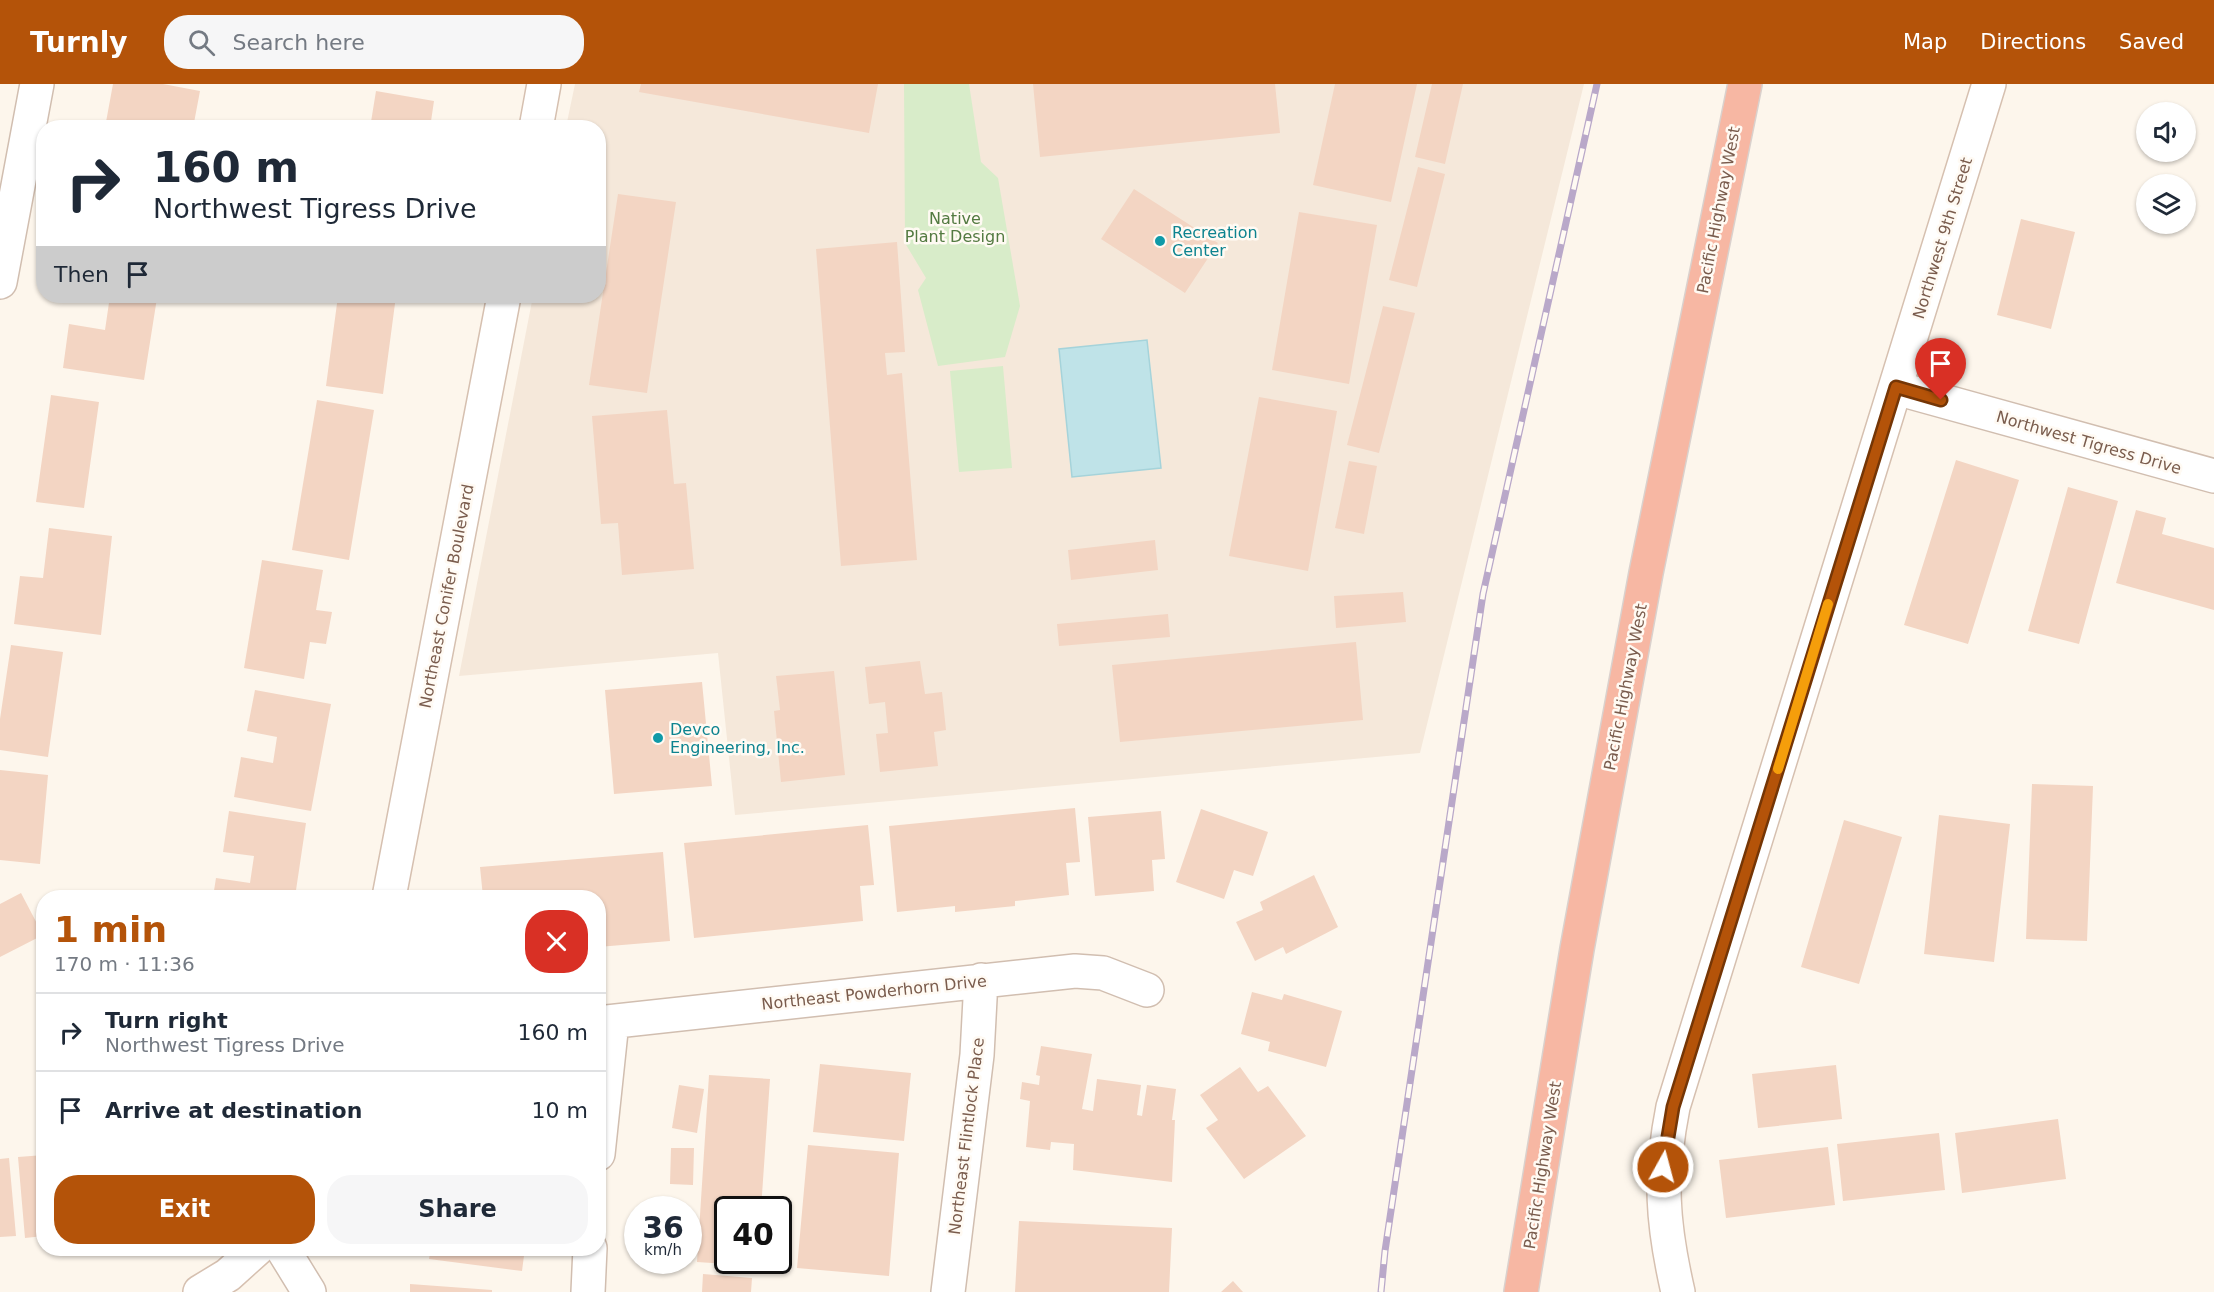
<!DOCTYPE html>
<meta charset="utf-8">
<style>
body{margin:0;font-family:"DejaVu Sans",sans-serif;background:#f6f6f7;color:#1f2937;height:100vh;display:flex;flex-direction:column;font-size:22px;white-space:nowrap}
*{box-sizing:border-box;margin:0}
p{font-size:20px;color:#747a83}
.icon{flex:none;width:33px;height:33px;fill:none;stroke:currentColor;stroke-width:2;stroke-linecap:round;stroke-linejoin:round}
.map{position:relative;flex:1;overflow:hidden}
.sheet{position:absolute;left:36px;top:806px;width:570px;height:366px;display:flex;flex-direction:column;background:#fff;border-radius:24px;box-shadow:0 2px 4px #0004}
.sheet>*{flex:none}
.top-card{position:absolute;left:36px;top:36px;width:570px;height:183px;border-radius:24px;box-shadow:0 2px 4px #0004;background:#fff;color:#1f2937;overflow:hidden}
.buttons{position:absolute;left:2136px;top:18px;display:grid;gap:12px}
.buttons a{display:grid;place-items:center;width:60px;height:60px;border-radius:50%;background:#fff;box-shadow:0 2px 4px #0004;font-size:30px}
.speed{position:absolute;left:624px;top:1112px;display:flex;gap:12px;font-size:30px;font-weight:700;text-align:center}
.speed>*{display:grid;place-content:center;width:78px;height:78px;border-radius:50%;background:#fff;box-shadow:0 2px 4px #0004;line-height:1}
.speed small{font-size:15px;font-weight:400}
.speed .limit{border:3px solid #111;border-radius:9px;background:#fff;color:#111}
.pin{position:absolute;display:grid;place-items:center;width:51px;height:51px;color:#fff;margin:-62px -26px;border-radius:50% 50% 50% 0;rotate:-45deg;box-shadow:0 0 6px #0007}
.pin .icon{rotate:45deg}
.me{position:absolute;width:66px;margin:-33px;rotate:7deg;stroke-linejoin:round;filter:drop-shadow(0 0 4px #0008)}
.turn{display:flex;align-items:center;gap:21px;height:126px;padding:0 18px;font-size:27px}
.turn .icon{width:78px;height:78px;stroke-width:2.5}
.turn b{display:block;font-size:42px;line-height:51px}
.then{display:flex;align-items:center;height:57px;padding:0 18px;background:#0003;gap:12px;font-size:22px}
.round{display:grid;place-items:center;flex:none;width:63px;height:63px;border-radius:24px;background:#f6f6f7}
.head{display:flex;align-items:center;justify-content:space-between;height:102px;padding:0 18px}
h1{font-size:36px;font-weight:700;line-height:45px;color:#b45309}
.cta{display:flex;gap:12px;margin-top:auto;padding:12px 18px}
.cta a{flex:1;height:69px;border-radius:24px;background:#b45309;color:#fff;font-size:24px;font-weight:700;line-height:69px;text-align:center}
.cta a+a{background:#f6f6f7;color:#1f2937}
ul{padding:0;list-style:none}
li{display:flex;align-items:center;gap:18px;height:78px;padding:0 18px;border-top:2px solid #e0e1e3}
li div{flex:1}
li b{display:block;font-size:22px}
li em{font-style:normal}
header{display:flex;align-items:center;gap:36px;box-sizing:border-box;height:84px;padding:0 30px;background:#b45309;color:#fff}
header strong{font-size:28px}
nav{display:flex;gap:33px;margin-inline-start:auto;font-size:21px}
.search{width:420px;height:54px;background:#f6f6f7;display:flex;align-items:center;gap:15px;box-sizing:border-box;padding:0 21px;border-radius:24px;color:#747a83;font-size:22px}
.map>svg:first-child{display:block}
.residential{fill:#f5e8da}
.green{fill:#d8ecc9}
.water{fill:#bfe3e8;stroke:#a5d3da;stroke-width:1.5}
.building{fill:#f3d5c3}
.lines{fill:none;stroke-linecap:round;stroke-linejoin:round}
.street-casing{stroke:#d1beb0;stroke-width:36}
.secondary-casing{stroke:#d6c0b0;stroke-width:36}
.highway-casing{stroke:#dad1cd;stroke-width:36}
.street{stroke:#fff;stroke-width:33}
.secondary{stroke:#fff;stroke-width:33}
.highway{stroke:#f7b7a3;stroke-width:33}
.rail-casing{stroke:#b9a8c9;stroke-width:7}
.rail{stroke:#fffaf3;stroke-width:4.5;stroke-dasharray:14;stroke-linecap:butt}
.route-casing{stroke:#753606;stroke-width:15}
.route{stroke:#b45309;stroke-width:10}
.slow{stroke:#f59e0b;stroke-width:10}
.culture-dot{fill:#0f9aa8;stroke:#fffaf3;stroke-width:2}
.labels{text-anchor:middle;stroke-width:5;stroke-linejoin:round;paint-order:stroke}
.street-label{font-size:16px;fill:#7a5c4d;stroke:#fffaf3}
.park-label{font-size:16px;fill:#537a41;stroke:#fffaf3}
.culture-label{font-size:16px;fill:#0d838f;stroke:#fffaf3;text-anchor:start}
</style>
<header>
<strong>Turnly</strong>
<div class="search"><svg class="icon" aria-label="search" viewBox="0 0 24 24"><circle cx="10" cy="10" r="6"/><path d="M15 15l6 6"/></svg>Search here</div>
<nav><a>Map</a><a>Directions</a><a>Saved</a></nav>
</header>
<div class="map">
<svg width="2214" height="1208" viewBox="0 0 2214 1208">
<rect width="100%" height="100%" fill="#fdf6ec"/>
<path class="residential" d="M575,0H1584L1420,669L735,731L718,569L459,592L533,212H598V44L566,43Z"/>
<path class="green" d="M904,0H969L981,78L998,94L1020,222L1005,273L938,282L918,206L926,194L905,159Z
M1003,282L1012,384L959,388L950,287Z"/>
<path class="water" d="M1147,256L1161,384L1072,393L1059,265Z"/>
<path class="building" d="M113,0H163L200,7L193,44H135L106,38Z
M641,0H878L869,49L639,8Z
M1033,0H1275L1280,49L1040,73Z
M1335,0H1417L1391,118L1313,101Z
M1432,0H1463L1445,80L1415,73Z
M376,7L434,17L430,44H370Z
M1418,83L1445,90L1417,203L1389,196Z
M1134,105L1218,159L1185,209L1101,155Z
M618,110L676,118L647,309L589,301Z
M1299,128L1377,141L1349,300L1272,286Z
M2021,135L2075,148L2051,245L1997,231Z
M897,158L905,268L885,269L887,291L902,289L917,476L841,482L816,165Z
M110,212L157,214L144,296L63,284L69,240L105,246Z
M338,212H396L383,310L326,302Z
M1383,222L1415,229L1379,369L1347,361Z
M51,311L99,318L84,424L36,418Z
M1259,313L1337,327L1308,487L1229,472Z
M317,316L374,326L349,476L292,466Z
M667,326L674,400L686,399L694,485L622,491L618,439L601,440L592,332Z
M1956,376L2019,396L1968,560L1904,541Z
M1349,377L1377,382L1364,450L1335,444Z
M2068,403L2118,417L2079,560L2028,547Z
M2136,426L2166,434L2162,450L2214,464V526L2116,499Z
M49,444L112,452L101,551L14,540L20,492L43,494Z
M1155,456L1158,486L1071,496L1068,466Z
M262,476L323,486L316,526L332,528L326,560L310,558L304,595L244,584Z
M1403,508L1406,538L1336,544L1334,512Z
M1168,530L1170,553L1059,562L1057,540Z
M1356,558L1363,636L1120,658L1112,581Z
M11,561L63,568L48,673L0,666V635Z
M920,577L925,610L942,608L946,646L934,648L938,682L880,688L876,650L888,649L885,618L869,620L865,583Z
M834,587L845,691L781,698L774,627L780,626L776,592Z
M702,598L712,702L614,710L605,606Z
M255,606L331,620L311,727L234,713L241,673L273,679L277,653L247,647Z
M0,686L48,691L40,780L0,776Z
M2032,700L2093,702L2087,857L2026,855Z
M1075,724L1080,778L1066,779L1069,811L1015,817V822L955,828V822L897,828L889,742Z
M1201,725L1268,748L1253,792L1234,786L1224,815L1176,798Z
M229,727L306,739L295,813H213L216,794L250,799L254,772L223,768Z
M1161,727L1165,775L1152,776L1154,807L1095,812L1088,733Z
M1939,731L2010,740L1994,878L1924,870Z
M1844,736L1902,753L1859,900L1801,883Z
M868,741L874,801L860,802L863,837L694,854L684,759Z
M663,768L670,857L598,863V813H483L480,783Z
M1314,791L1338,843L1286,870L1283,863L1255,877L1236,838L1263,826L1260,818Z
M21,809L43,851L0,873V820Z
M1252,908L1282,916L1284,910L1342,927L1326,983L1268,967L1270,958L1241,950Z
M1041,962L1092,970L1082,1025L1093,1027L1097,995L1141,1001L1137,1031L1142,1032L1147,1001L1176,1005L1172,1036H1175L1172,1098L1073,1086L1074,1060L1051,1058L1050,1066L1026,1063L1030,1017L1020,1015L1022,998L1039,1001L1040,992L1036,991Z
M820,980L911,989L904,1057L813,1048Z
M1836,981L1842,1035L1758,1044L1752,990Z
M1240,983L1258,1008L1268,1002L1306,1052L1244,1095L1206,1044L1218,1036L1200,1011Z
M709,991L770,995L761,1125H728V1176H758V1182L697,1178Z
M679,1001L704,1005L697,1049L672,1044Z
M2058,1035L2066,1095L1962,1109L1955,1049Z
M1939,1049L1945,1106L1843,1117L1837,1060Z
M808,1061L899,1069L889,1192L797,1184Z
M1828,1063L1835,1121L1726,1134L1719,1076Z
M671,1064H694L693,1101L670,1100Z
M44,1071V1152L25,1154L18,1073Z
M9,1074L16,1152L0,1153V1075Z
M668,1120L688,1122L687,1125H667Z
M1019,1137L1172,1144L1169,1208H1015Z
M431,1164H525L522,1187L429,1175Z
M703,1190L752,1194L751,1208H702Z
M1233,1197L1243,1208H1221Z
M410,1200L492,1206V1208H410Z"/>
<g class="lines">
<defs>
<path id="street" d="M0,198L37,0
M1896,304L2214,392
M598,939L1075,887L1103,889L1147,906
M598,1070L612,938
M282,1164L309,1208
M588,1208L590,1164
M948,1208L977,971L981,896"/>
<path id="secondary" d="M536,44L544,0
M389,813L504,212
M200,1208L228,1191L258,1164
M1678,1208C1662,1138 1659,1094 1673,1023L1989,0"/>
<path id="highway" d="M1521,1208L1577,865L1646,489L1745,0"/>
</defs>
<use href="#street" class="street-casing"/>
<use href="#secondary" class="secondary-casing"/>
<use href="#highway" class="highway-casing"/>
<use href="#street" class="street"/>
<use href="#secondary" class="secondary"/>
<use href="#highway" class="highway"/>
<defs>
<path id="rail" d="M1381,1208L1385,1167L1483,510L1597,0"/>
</defs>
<use href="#rail" class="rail-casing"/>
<use href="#rail" class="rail"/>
</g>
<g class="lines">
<defs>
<path id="route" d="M1663,1083L1673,1023L1896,303L1941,316"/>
</defs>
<use href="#route" class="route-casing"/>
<use href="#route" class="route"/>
<path class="slow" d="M1778,685L1828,520"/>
</g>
<g class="culture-dot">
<circle cx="1160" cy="157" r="6"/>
<circle cx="658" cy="654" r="6"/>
</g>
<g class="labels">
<g class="street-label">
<text transform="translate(1718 126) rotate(-79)" y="6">Pacific Highway West</text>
<text transform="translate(1942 154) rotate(-73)" y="6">Northwest 9th Street</text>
<text transform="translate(2089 358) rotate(16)" y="6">Northwest Tigress Drive</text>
<text transform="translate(446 512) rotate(-79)" y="6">Northeast Conifer Boulevard</text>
<text transform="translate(1625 603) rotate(-79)" y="6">Pacific Highway West</text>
<text transform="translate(874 908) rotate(-6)" y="6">Northeast Powderhorn Drive</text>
<text transform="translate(966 1052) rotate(-83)" y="6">Northeast Flintlock Place</text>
<text transform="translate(1542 1081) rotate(-81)" y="6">Pacific Highway West</text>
</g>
<g class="park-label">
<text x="955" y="140">Native<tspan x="955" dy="18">Plant Design</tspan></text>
</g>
<g class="culture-label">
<text x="1172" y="154">Recreation<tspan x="1172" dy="18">Center</tspan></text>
<text x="670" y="651">Devco<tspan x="670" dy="18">Engineering, Inc.</tspan></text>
</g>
</g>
</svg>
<div class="buttons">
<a><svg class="icon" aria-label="sound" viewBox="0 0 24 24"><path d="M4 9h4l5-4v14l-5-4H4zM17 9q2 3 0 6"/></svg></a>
<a><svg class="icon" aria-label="layers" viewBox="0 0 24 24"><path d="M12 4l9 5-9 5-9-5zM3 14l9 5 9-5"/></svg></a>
</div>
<div class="speed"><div>36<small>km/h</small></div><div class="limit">40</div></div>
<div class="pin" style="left:1941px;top:316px;background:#d93025"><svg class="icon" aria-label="arrive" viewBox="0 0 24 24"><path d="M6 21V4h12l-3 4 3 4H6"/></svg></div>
<svg class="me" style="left:1663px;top:1083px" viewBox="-20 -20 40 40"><circle r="17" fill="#b45309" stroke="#fff" stroke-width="3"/><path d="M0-11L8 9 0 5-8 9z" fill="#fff"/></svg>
<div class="top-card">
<div class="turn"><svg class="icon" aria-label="right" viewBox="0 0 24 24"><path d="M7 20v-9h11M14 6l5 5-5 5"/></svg><div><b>160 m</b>Northwest Tigress Drive</div></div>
<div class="then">Then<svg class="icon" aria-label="arrive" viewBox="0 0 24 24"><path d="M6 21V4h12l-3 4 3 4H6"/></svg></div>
</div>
<section class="sheet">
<div class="head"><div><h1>1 min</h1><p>170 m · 11:36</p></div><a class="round" style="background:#d93025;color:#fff"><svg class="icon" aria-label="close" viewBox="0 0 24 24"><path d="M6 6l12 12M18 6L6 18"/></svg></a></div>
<ul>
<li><svg class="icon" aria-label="right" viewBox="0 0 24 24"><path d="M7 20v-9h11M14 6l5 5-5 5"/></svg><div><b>Turn right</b><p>Northwest Tigress Drive</p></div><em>160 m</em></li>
<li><svg class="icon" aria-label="arrive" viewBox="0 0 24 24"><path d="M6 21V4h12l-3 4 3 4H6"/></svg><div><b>Arrive at destination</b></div><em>10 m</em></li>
</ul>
<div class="cta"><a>Exit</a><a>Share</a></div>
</section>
</div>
